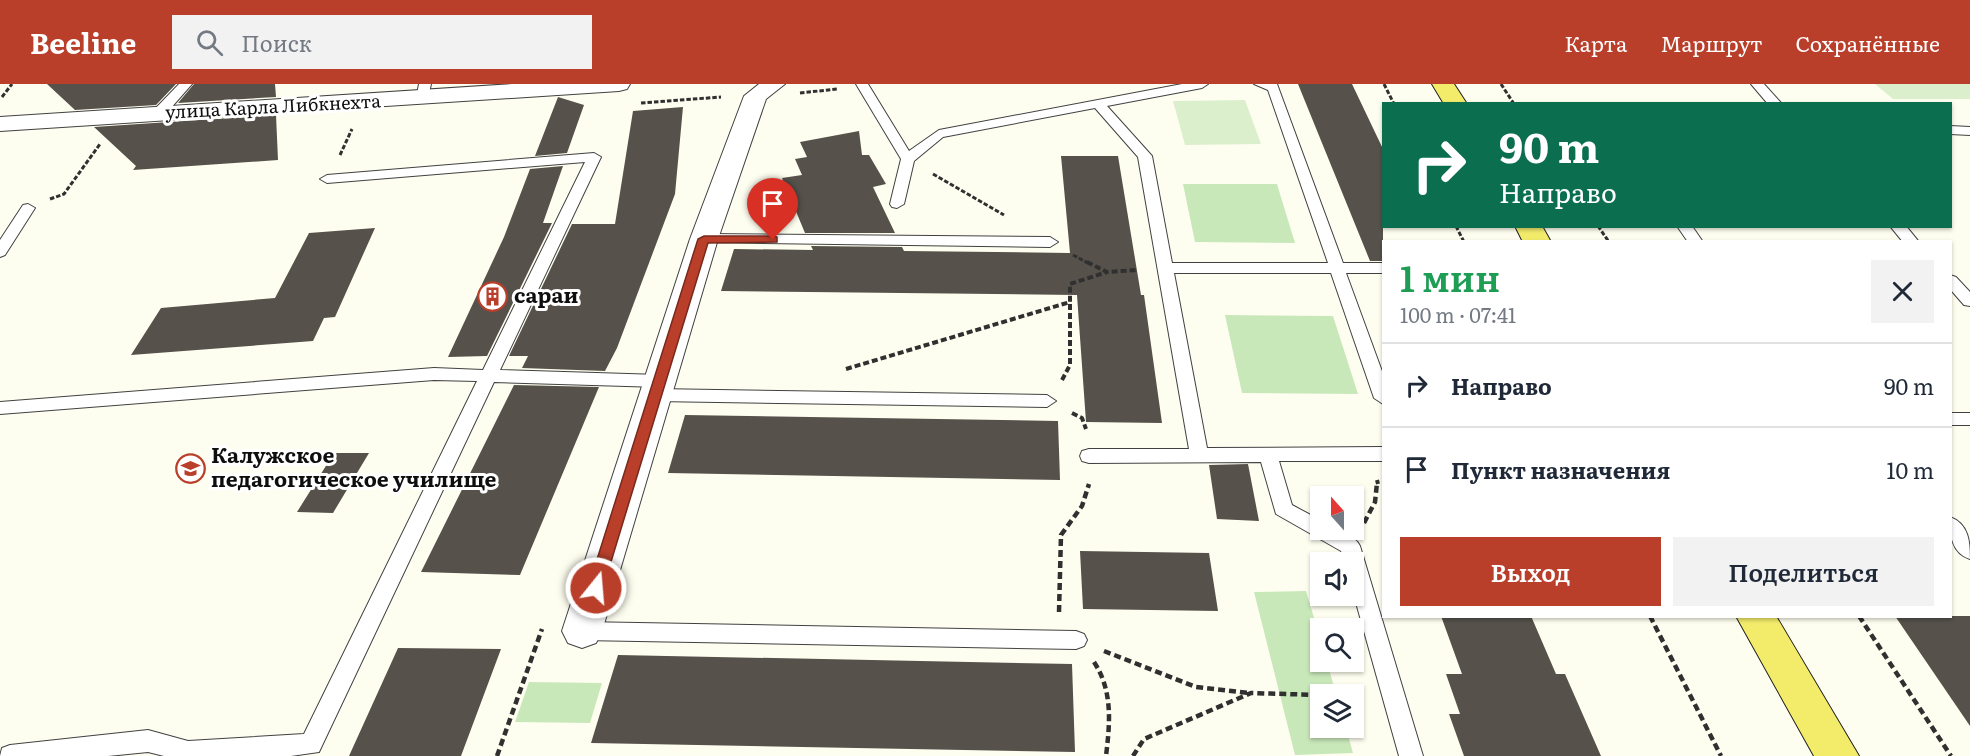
<!DOCTYPE html>
<html lang="ru">
<meta charset="utf-8">
<style>
body{margin:0;font-family:Literata,serif;background:#f2f2f3;color:#1f2937;height:100vh;display:flex;flex-direction:column;font-size:22px;white-space:nowrap}
*{box-sizing:border-box;margin:0}
p{font-size:20px;color:#747a83}
.icon{flex:none;width:33px;height:33px;fill:none;stroke:currentColor;stroke-width:2;stroke-linecap:round;stroke-linejoin:round}
.map{position:relative;flex:1;overflow:hidden}
.drawer{position:absolute;left:1382px;top:156px;width:570px;height:378px;display:flex;flex-direction:column;background:#fff;border-radius:0px;box-shadow:0 2px 4px #0004}
.drawer>*{flex:none}
.banner{position:absolute;left:1382px;top:18px;width:570px;height:126px;border-radius:0px;box-shadow:0 2px 4px #0004;background:#0b6e4f;color:#fff;overflow:hidden}
.needle{width:39px;rotate:339deg}
.controls{position:absolute;left:1310px;top:402px;display:grid;gap:12px}
.controls a{display:grid;place-items:center;width:54px;height:54px;border-radius:0px;background:#fff;box-shadow:0 2px 4px #0004;font-size:30px}
.pin{position:absolute;display:grid;place-items:center;width:51px;height:51px;color:#fff;margin:-62px -26px;border-radius:50% 50% 50% 0;rotate:-45deg;box-shadow:0 0 6px #0007}
.pin .icon{rotate:45deg}
.me{position:absolute;width:66px;margin:-33px;rotate:17deg;stroke-linejoin:round;filter:drop-shadow(0 0 4px #0008)}
.turn{display:flex;align-items:center;gap:21px;height:126px;padding:0 18px;font-size:27px}
.turn .icon{width:78px;height:78px;stroke-width:2.5}
.turn b{display:block;font-size:42px;line-height:51px}
.round{display:grid;place-items:center;flex:none;width:63px;height:63px;border-radius:0px;background:#f2f2f3}
.overview{display:flex;align-items:center;justify-content:space-between;height:102px;padding:0 18px}
h1{font-size:36px;font-weight:600;line-height:45px;color:#1e9e55}
.primary-button{display:flex;gap:12px;margin-top:auto;padding:12px 18px}
.primary-button a{flex:1;height:69px;border-radius:0px;background:#b93f2b;color:#fff;font-size:24px;font-weight:600;line-height:69px;text-align:center}
.primary-button a+a{background:#f2f2f3;color:#1f2937}
ul{padding:0;list-style:none}
li{display:flex;align-items:center;gap:18px;height:84px;padding:0 18px;border-top:2px solid #e0e1e3}
li div{flex:1}
li b{display:block;font-size:22px}
li em{font-style:normal}
header{display:flex;align-items:center;gap:36px;box-sizing:border-box;height:84px;padding:0 30px;background:#b93f2b;color:#fff}
header strong{font-size:28px}
nav{display:flex;gap:33px;margin-inline-start:auto;font-size:21px}
.search{width:420px;height:54px;background:#f2f2f3;display:flex;align-items:center;gap:15px;box-sizing:border-box;padding:0 21px;border-radius:0px;color:#747a83;font-size:22px}
.map>svg:first-child{display:block}
.green{fill:#c9e8ba}
.pitch{fill:#dcefcc}
.building{fill:#56514b}
.lines{fill:none;stroke-linecap:round;stroke-linejoin:round}
.service-casing{stroke:#414141;stroke-width:2}
.minor-casing{stroke:#414141;stroke-width:2}
.tertiary-casing{stroke:#414141;stroke-width:2}
.primary-casing{stroke:#1f1f1f;stroke-width:2}
.path-far2{stroke:#303030;stroke-width:3;stroke-dasharray:4.5 2;stroke-linecap:butt}
.path-far1{stroke:#303030;stroke-width:4;stroke-dasharray:6 3;stroke-linecap:butt}
.path{stroke:#303030;stroke-width:4.5;stroke-dasharray:7 4;stroke-linecap:butt}
.service{fill:#fff;fill-rule:evenodd}
.minor{fill:#fff;fill-rule:evenodd}
.tertiary{fill:#fff;fill-rule:evenodd}
.primary{fill:#f3ec6b;fill-rule:evenodd}
.route{fill:#b93f2b;stroke:#78291c;stroke-width:1.5}
.labels{text-anchor:middle;stroke-width:6;stroke-linejoin:round;paint-order:stroke}
.far-street-label{font-size:18px;fill:#0e0e0e;stroke:#fff}
.poi-label{font-size:21px;font-weight:bold;fill:#0e0e0e;stroke:#fff;text-anchor:start}
</style>
<header>
<strong>Beeline</strong>
<div class="search"><svg class="icon" aria-label="search" viewBox="0 0 24 24"><circle cx="10" cy="10" r="6"/><path d="M15 15l6 6"/></svg>Поиск</div>
<nav><a>Карта</a><a>Маршрут</a><a>Сохранённые</a></nav>
</header>
<div class="map">
<svg width="1970" height="672" viewBox="0 0 1970 672">
<rect width="100%" height="100%" fill="#fefef0"/>
<path class="green" d="M1183,100H1277L1295,159L1195,158Z
M1225,231L1333,232L1358,310L1242,309Z
M1306,507L1320,554V578H1327L1336,610H1320V644H1346L1353,669L1295,671L1254,508Z
M529,598L602,599L590,639L515,638Z"/>
<path class="pitch" d="M1875,0H1970V15H1893Z
M1245,16L1261,60L1185,61L1173,17Z"/>
<path class="building" d="M47,0H176L156,21L75,26Z
M194,0H275L276,13L178,19Z
M1298,0H1352L1383,65V177H1370Z
M558,13L584,21L567,69L535,72Z
M683,23L675,110L617,264L605,287L522,284L528,272H509L572,140H615L633,27Z
M276,31L278,76L133,86L136,82L94,43Z
M859,47L862,71H869L886,100L873,103L895,149H805L782,94L802,91L795,75L807,73L800,58Z
M1061,72H1118L1141,211H1144L1162,339L1086,338L1077,211L721,207L734,165L813,166L811,162L902,163L904,167L1070,169Z
M563,82L543,139H552L487,272L448,273L504,153L530,85Z
M375,144L335,233L324,234L313,257L131,271L161,224L275,214L309,149Z
M514,301L599,303L520,491L421,488Z
M685,331L1058,337L1060,396L668,389Z
M334,369H369L333,429L297,428Z
M1248,380L1259,437L1217,435L1209,381Z
M1080,467L1209,469L1218,527L1083,525Z
M1441,532H1531L1556,590H1565L1601,672H1464L1449,630H1460L1446,590H1462Z
M1895,532H1970V642Z
M398,564L501,565L461,672H349Z
M618,571L1072,580L1075,668L591,659Z"/>
<g class="lines">
<defs>
<path id="service" d="M179,0H192L163,33H153V27Z
M419,0H431L427,18L422,19L416,15Z
M856,0H868L909,67L939,46L1182,0H1208L1202,4L1107,22L1152,72L1172,179H1328L1268,6L1254,0H1277L1343,179H1383V189H1346L1383,290V320L1374,314L1331,189H1174L1207,364L1383,363V377H1279L1292,421L1320,436V446C1335,446 1353,448 1360,462L1423,672H1399L1353,508V478H1345L1341,467L1276,430L1261,378L1089,379L1082,377L1080,372L1082,367L1089,365H1189L1138,73L1095,24L943,53L914,77L904,120L897,124L892,123L890,120L901,75Z
M1751,0H1764L1782,20H1768Z
M1950,42L1970,43V51L1950,50Z
M594,69L601,73L500,286L660,291L669,297L660,303L494,298L319,668L291,672H164L148,668L108,672H0L2,664L10,661L148,646L188,657L304,650L477,297L434,296L0,330V318L434,284L483,286L585,78L327,99L320,95L327,91Z
M28,120L35,124L5,171L0,173V156L23,121Z
M1677,142H1692L1703,158H1688Z
M1890,142H1906L1919,158H1903Z
M704,150L1050,153L1058,158L1050,163L699,158L696,155L699,152Z
M1950,191L1956,193L1970,208V222L1964,221L1950,205Z
M655,305L1047,311L1056,317L1047,323L655,317L646,311Z
M1950,329H1970V341H1950Z
M1950,433C1969,440 1970,458 1970,475C1951,469 1950,450 1950,433Z
M582,538L1076,547L1084,550L1087,556L1084,562L1076,565L582,556L574,553L571,547L574,541Z"/>
<path id="minor" d="M759,0H785L766,15L718,155L602,547L596,559L582,564L568,559L562,547L690,155L744,12Z"/>
<path id="tertiary" d="M512,0H630L627,5L619,7L0,47V33Z"/>
<path id="primary" d="M1432,0H1454L1467,20H1444Z
M1515,142H1542L1551,158H1523Z
M1736,532H1776L1859,672H1814Z"/>
</defs>
<use href="#service" class="service-casing"/>
<use href="#minor" class="minor-casing"/>
<use href="#tertiary" class="tertiary-casing"/>
<use href="#primary" class="primary-casing"/>
<path class="path-far2" d="M1384,0L1394,20
M1501,0L1514,20
M800,9L837,5
M2,13L12,0
M641,19L721,13
M340,71L352,45
M933,90L1004,131
M50,115L64,110L100,60
M1456,142L1464,158
M1598,142L1609,158
M1073,171L1090,180"/>
<path class="path-far1" d="M1087,178L1107,188L1136,186
M846,285L1070,218V200L1107,188
M1062,296L1070,281V218
M1072,329L1082,334L1086,345
M1377,396L1378,400"/>
<path class="path" d="M1364,439L1375,418L1377,399
M1059,528L1061,451L1082,422L1089,400
M1650,532L1721,672
M1859,532L1951,672
M1104,567L1196,603L1249,609
M1094,578C1113,607 1110,639 1106,672
M497,672L542,545
M1133,672L1144,655L1251,609L1320,611"/>
<use href="#service" class="service"/>
<use href="#minor" class="minor"/>
<use href="#tertiary" class="tertiary"/>
<use href="#primary" class="primary"/>
</g>
<path class="route" d="M773,152L777,153V158L708,159L603,504L596,510L590,508L588,504L698,155L704,152Z"/>
<defs>
<symbol id="building-ring" viewBox="-11 -11 22 22"><circle r="9.5" fill="#fff" stroke="#b93f2b" stroke-width="1.5"/><path d="M-4-6H4V6H1V3H-1V6H-4ZM-2.5-4.3h1.7v1.8h-1.7ZM.8-4.3h1.7v1.8H.8ZM-2.5-1h1.7V.8h-1.7ZM.8-1h1.7V.8H.8Z" fill="#b93f2b"/></symbol>
<symbol id="university-ring" viewBox="-11 -11 22 22"><circle r="9.5" fill="#fff" stroke="#b93f2b" stroke-width="1.5"/><path d="M0-5L7-2L0 1L-7-2ZM-4 1L0 2.5L4 1V4Q0 6-4 4Z" fill="#b93f2b"/></symbol>
</defs>
<g fill-rule="evenodd">
<use href="#building-ring" x="476" y="196" width="33" height="33"/>
<use href="#university-ring" x="174" y="368" width="33" height="33"/>
</g>
<g class="labels">
<g class="far-street-label">
<text transform="translate(273 23) rotate(-3)" y="6">улица Карла Либкнехта</text>
</g>
<g class="poi-label">
<text x="514" y="219">сараи</text>
<text x="211" y="379">Калужское<tspan x="211" dy="24">педагогическое училище</tspan></text>
</g>
</g>
</svg>
<div class="controls">
<a><svg class="needle" viewBox="-14 -14 28 28"><path d="M0-13l5 13h-10z" fill="#e53935"/><path d="M0 13l5-13h-10z" fill="#747a83"/></svg></a>
<a><svg class="icon" aria-label="sound" viewBox="0 0 24 24"><path d="M4 9h4l5-4v14l-5-4H4zM17 9q2 3 0 6"/></svg></a>
<a><svg class="icon" aria-label="search" viewBox="0 0 24 24"><circle cx="10" cy="10" r="6"/><path d="M15 15l6 6"/></svg></a>
<a><svg class="icon" aria-label="layers" viewBox="0 0 24 24"><path d="M12 4l9 5-9 5-9-5zM3 14l9 5 9-5"/></svg></a>
</div>
<div class="pin" style="left:773px;top:156px;background:#d93025"><svg class="icon" aria-label="arrive" viewBox="0 0 24 24"><path d="M6 21V4h12l-3 4 3 4H6"/></svg></div>
<svg class="me" style="left:596px;top:504px" viewBox="-20 -20 40 40"><circle r="17" fill="#b93f2b" stroke="#fff" stroke-width="3"/><path d="M0-11L8 9 0 5-8 9z" fill="#fff"/></svg>
<div class="banner">
<div class="turn"><svg class="icon" aria-label="right" viewBox="0 0 24 24"><path d="M7 20v-9h11M14 6l5 5-5 5"/></svg><div><b>90 m</b>Направо</div></div>
</div>
<section class="drawer">
<div class="overview"><div><h1>1 мин</h1><p>100 m · 07:41</p></div><a class="round"><svg class="icon" aria-label="close" viewBox="0 0 24 24"><path d="M6 6l12 12M18 6L6 18"/></svg></a></div>
<ul>
<li><svg class="icon" aria-label="right" viewBox="0 0 24 24"><path d="M7 20v-9h11M14 6l5 5-5 5"/></svg><div><b>Направо</b></div><em>90 m</em></li>
<li><svg class="icon" aria-label="arrive" viewBox="0 0 24 24"><path d="M6 21V4h12l-3 4 3 4H6"/></svg><div><b>Пункт назначения</b></div><em>10 m</em></li>
</ul>
<div class="primary-button"><a>Выход</a><a>Поделиться</a></div>
</section>
</div>
